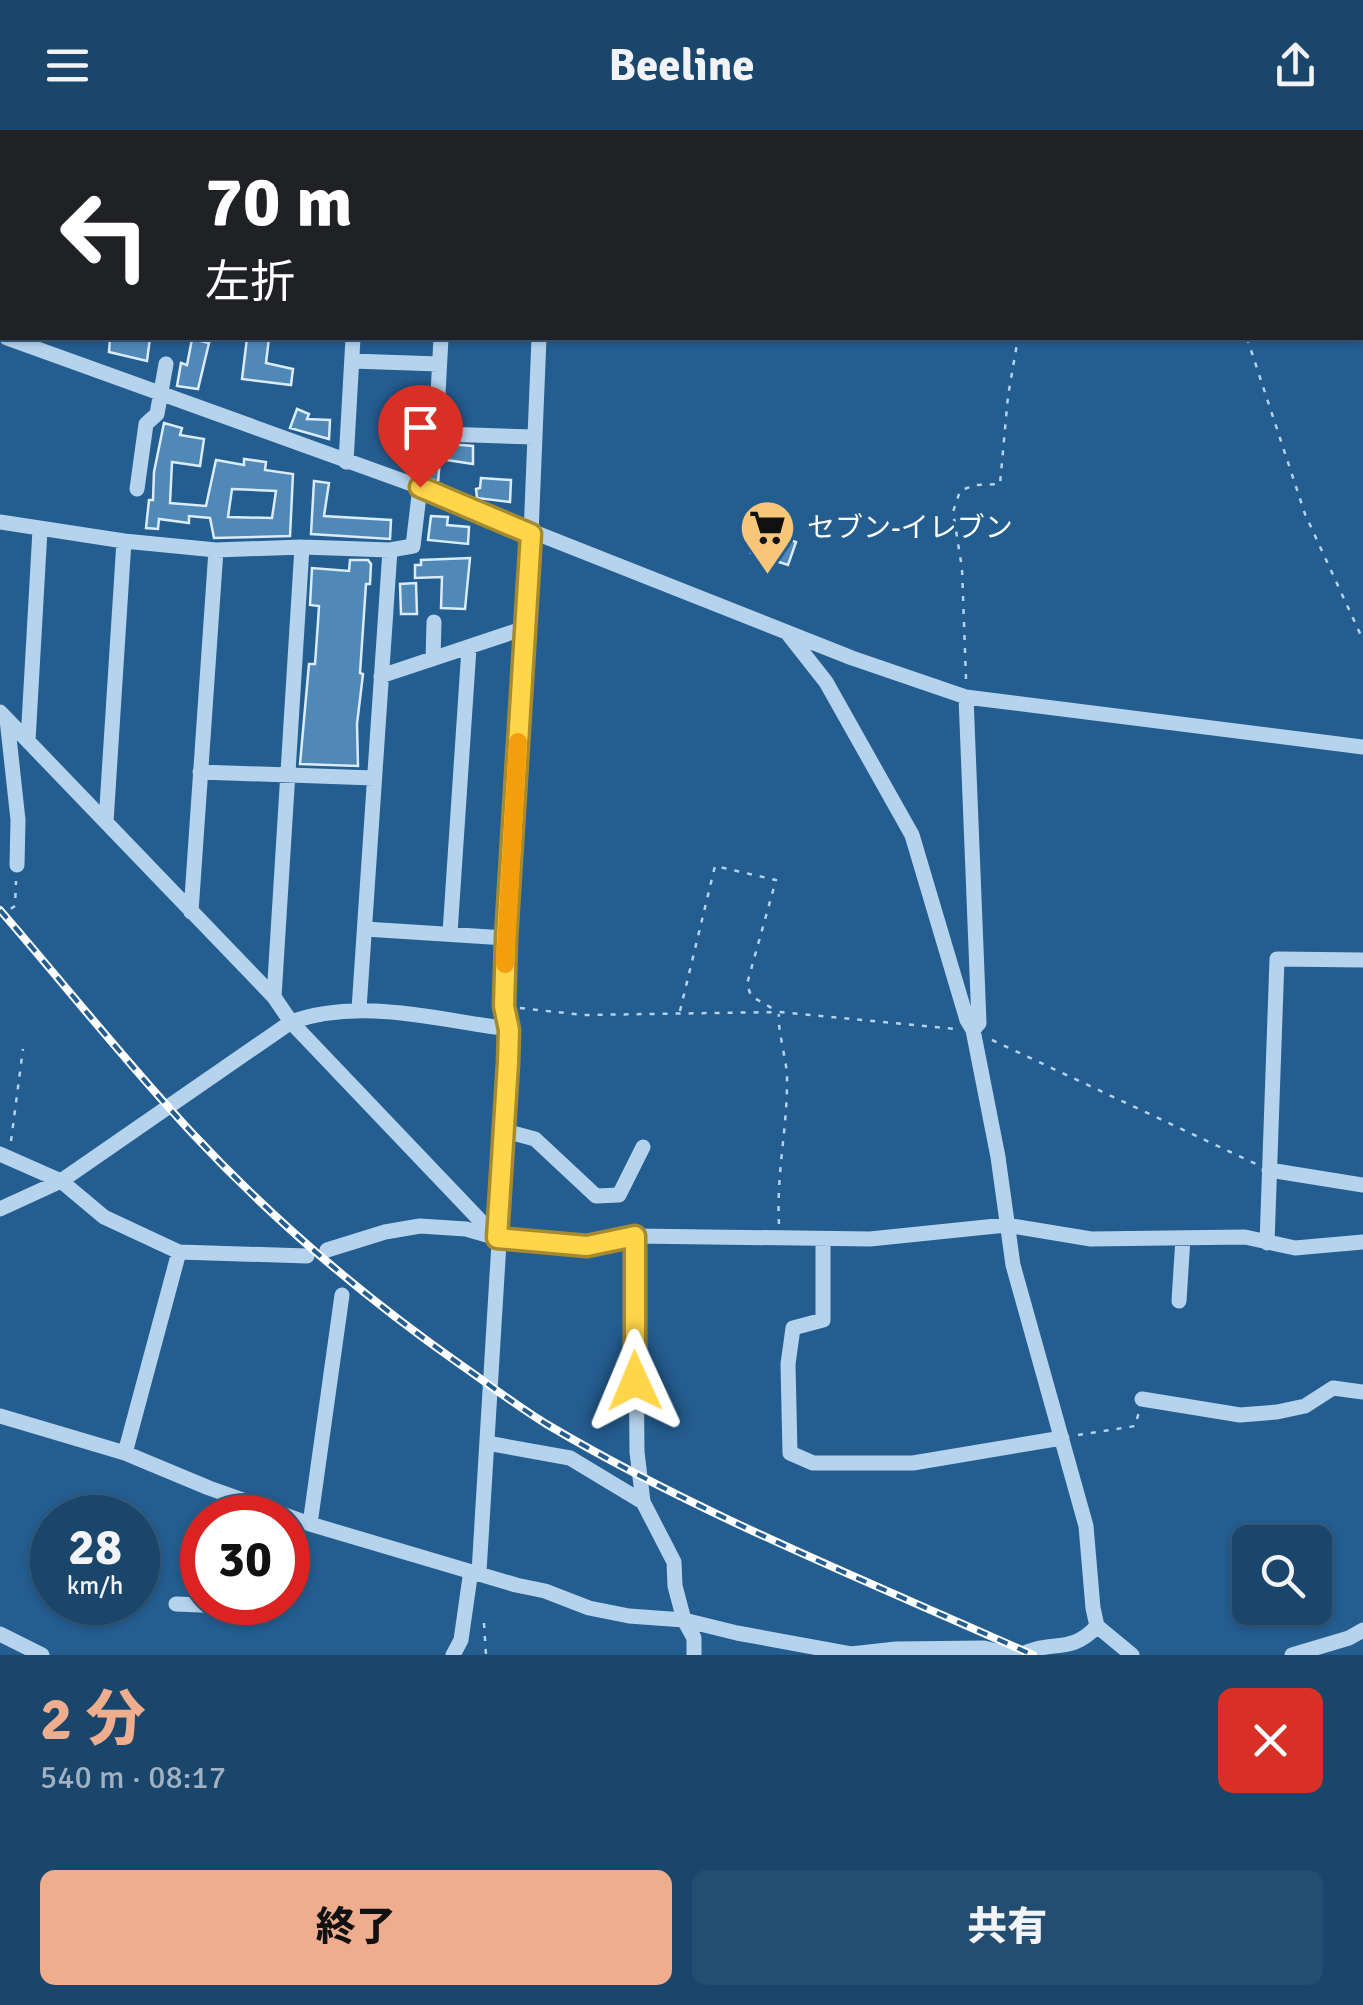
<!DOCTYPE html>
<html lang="ja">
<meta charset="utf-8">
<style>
body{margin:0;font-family:Signika,"Noto Sans JP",sans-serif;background:#244d72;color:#f1f3f6;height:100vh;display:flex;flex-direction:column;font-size:38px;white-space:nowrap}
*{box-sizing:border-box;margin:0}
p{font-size:32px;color:#a0b1c2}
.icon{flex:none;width:55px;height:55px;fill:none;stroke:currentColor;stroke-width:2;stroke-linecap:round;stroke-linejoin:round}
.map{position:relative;height:1525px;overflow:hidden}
.side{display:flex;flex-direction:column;background:#1b466c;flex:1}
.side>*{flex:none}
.banner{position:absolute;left:0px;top:0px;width:1365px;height:210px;box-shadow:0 2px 8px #0004,0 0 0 2px #395e7f;background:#202124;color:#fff;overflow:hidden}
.tools{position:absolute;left:1232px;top:1395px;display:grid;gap:20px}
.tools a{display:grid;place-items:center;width:100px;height:100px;border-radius:15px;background:#1b466c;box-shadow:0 2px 8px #0004,0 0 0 2px #395e7f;font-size:50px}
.speed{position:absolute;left:30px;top:1365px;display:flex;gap:20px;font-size:50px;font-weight:700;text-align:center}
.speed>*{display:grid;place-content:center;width:130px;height:130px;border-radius:50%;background:#1b466c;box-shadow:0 2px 8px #0004,0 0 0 2px #395e7f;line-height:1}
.speed small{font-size:25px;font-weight:400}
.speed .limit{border:15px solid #d22;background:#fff;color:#111}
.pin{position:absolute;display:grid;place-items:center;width:85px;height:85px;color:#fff;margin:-102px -42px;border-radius:50% 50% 50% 0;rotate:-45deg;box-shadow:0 0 10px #0007}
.pin .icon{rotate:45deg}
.me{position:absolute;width:110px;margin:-55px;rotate:359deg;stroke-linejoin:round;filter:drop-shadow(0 0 8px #0008)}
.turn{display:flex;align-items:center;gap:35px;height:210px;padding:0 40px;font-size:45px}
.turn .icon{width:130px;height:130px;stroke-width:2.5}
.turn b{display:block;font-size:70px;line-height:85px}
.round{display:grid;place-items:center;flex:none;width:105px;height:105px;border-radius:15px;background:#244d72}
.headline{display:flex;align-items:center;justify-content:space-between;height:170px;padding:0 40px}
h1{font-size:60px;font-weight:800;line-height:75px;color:#eead8d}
.primary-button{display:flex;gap:20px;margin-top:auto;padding:20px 40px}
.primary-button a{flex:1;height:115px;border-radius:15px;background:#eead8d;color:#111;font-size:40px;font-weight:800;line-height:115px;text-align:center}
.primary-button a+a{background:#244d72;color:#f1f3f6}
header{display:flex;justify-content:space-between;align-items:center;height:130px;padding:0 40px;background:#1b466c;font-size:45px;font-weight:800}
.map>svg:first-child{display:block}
.building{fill:#5088b8;stroke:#daebf9;stroke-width:2.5;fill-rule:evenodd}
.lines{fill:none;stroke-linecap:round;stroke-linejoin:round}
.path{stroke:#b5d3ec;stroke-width:2.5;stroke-dasharray:5 8;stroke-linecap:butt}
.minor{stroke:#b5d3ec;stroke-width:15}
.rail-casing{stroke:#fff;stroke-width:8}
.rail{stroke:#245d90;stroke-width:4;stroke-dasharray:11;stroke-linecap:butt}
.route-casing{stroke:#a68a30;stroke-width:25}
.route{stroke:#ffd54a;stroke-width:18}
.slow{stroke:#f59e0b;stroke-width:18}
.labels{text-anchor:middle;stroke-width:8;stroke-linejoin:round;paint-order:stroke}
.poi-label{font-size:28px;fill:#fff;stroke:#245d90;text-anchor:start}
</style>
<header><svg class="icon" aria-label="menu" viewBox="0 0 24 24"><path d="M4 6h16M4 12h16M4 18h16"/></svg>Beeline<svg class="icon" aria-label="share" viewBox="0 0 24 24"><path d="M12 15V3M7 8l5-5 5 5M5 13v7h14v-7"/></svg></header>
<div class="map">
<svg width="1363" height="1525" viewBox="0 0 1363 1525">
<rect width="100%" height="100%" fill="#245d90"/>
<path class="building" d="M110,208H150L147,231L109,222Z
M247,208H269L266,233L293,239L291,255L242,249Z
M192,209L209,213L198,259L177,256L181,233L187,235Z
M297,279L309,284L307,289L330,290L329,309L290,298Z
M164,293L182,298L180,305L204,309L200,336L172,332L170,373L206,376L216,330L244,335V329L266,332L265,340L293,344L290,406L214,408L210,388L189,386V393L159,389L158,399L146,398L149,370H153L154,342ZM232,359L276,361L272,388L228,387Z
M434,313L473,316V334L440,329L438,352L427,348L428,330L422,329L423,316H434Z
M481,348L511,350L510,372L477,368L476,359L480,358Z
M314,351L329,353L324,386L391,390L390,409L311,404Z
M431,386L448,387L447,395L469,397L468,414L428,410Z
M759,399L796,412L788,435L751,423Z
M470,428L465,479L441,478L442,447L415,448V435H421V430Z
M350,430H368L371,434L370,454H366L360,543L363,544L357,594L358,636L300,634L309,534H315L318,492L319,476L310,475L312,438L349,441Z
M416,453L417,484H401L400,454Z"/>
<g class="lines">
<path class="path" d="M1208,0L1209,2
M1299,0L1300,2
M1063,2L1064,0
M1362,89H1363
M1247,208L1305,384L1363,510
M966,549L962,438L953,382L960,361L974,355L1000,354L1008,266L1018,208
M0,786L15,776L16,751
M520,878L583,885L780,882L956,899
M680,881L715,736L776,750L747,854L751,866L777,881
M992,910L1256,1034
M11,1011L23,919
M779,1094C776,1044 788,996 787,945C786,928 777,897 779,884
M1078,1305L1135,1296L1139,1282
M484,1493L486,1525"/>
<path class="minor" d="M79,2L80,0
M252,2V0
M365,2V0
M451,2L452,0
M549,2V0
M7,208L420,357L852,528L966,567L1363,617
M441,208L436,301L442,304L533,307
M352,231L439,234
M346,332L353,208
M137,359L146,294L157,284L166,234
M0,392L124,411L216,420L302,417L390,420L413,416L420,357
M789,505L826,552L912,705L967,890L973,900L998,1027L1013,1135L1086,1396L1093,1478L1097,1496L1132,1525
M433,529L434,492
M381,546L525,498
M966,567L979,893L973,900
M0,582L274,867L291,892L494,1105
M7,589L18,690L17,735
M28,611L40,400
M200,642L374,648
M106,692L124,411
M191,782L216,420
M365,799L506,808
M450,803L469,518
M274,867L302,417
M359,879L390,420
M505,1001L535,1009L596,1066L619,1065L643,1017
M0,1024L61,1051L104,1087L179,1122L307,1126
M1269,1040L1363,1055
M0,1079L61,1051L291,892C360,867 438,890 509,899
M635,1106L637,1322L643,1372
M823,1109V1190L793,1198L788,1234L790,1323L813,1333H913L1062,1308
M1267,1113L1277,829L1363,830
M327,1120L385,1102L420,1096L466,1099L497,1108L587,1116L635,1106L870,1109L1006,1095L1091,1109L1245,1107L1295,1118L1363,1112
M1179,1171L1183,1108
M1142,1269L1240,1285L1277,1282L1305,1276L1333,1258L1363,1262
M0,1286L125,1323L209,1358L310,1394L516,1455L545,1461L589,1478L629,1486L684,1490L737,1503L851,1524L896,1519L984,1518L1013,1525
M487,1313L570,1328L643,1372L674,1432L675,1456L684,1490L694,1508V1525
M125,1323L179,1122
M310,1394L342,1165
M479,1442L505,1014L509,899L504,877L506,808L531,404L539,208
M176,1474L247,1477L248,1472
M0,1504L42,1525
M453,1525L461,1510L470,1447L479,1442
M1020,1525C1051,1509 1071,1525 1097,1496
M1292,1525L1349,1508L1363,1500"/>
<defs>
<path id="rail" d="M0,780C64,854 125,931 192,1003C273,1090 364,1167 461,1235C490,1255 518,1277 548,1295C702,1386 870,1452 1033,1525"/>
</defs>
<use href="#rail" class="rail-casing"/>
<use href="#rail" class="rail"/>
</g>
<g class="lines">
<defs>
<path id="route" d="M420,357L531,404L506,808L504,876L509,900L508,933L497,1108L587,1116L635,1106V1251"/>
</defs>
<use href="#route" class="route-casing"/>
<use href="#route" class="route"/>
<path class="slow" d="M505,834L518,612"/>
</g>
<defs>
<symbol id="supermarket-pin" viewBox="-11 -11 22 30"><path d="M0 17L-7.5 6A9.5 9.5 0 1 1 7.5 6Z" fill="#f7c678" stroke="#245d90"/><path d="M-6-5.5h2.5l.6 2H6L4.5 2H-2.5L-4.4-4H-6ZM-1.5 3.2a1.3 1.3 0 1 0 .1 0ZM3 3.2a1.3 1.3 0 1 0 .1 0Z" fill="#111"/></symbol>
</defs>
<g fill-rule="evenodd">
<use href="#supermarket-pin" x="736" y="366" width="63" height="86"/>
</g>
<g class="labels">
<g class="poi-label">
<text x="807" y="407">セブン-イレブン</text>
</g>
</g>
</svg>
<div class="tools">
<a><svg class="icon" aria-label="search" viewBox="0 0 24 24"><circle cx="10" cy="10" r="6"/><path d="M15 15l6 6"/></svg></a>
</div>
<div class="speed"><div>28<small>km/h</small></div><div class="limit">30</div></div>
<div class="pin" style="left:420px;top:357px;background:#d93025"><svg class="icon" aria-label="arrive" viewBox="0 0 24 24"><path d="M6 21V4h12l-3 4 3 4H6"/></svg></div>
<svg class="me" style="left:635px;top:1251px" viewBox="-20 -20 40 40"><path d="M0-17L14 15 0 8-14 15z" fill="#ffd54a" stroke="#fff" stroke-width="4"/></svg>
<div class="banner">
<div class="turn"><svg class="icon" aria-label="left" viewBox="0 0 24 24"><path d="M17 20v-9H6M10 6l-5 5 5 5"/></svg><div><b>70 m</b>左折</div></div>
</div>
</div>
<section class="side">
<div class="headline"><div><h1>2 分</h1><p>540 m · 08:17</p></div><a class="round" style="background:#d93025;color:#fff"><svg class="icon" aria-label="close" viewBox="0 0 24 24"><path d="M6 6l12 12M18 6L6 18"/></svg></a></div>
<div class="primary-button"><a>終了</a><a>共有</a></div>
</section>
